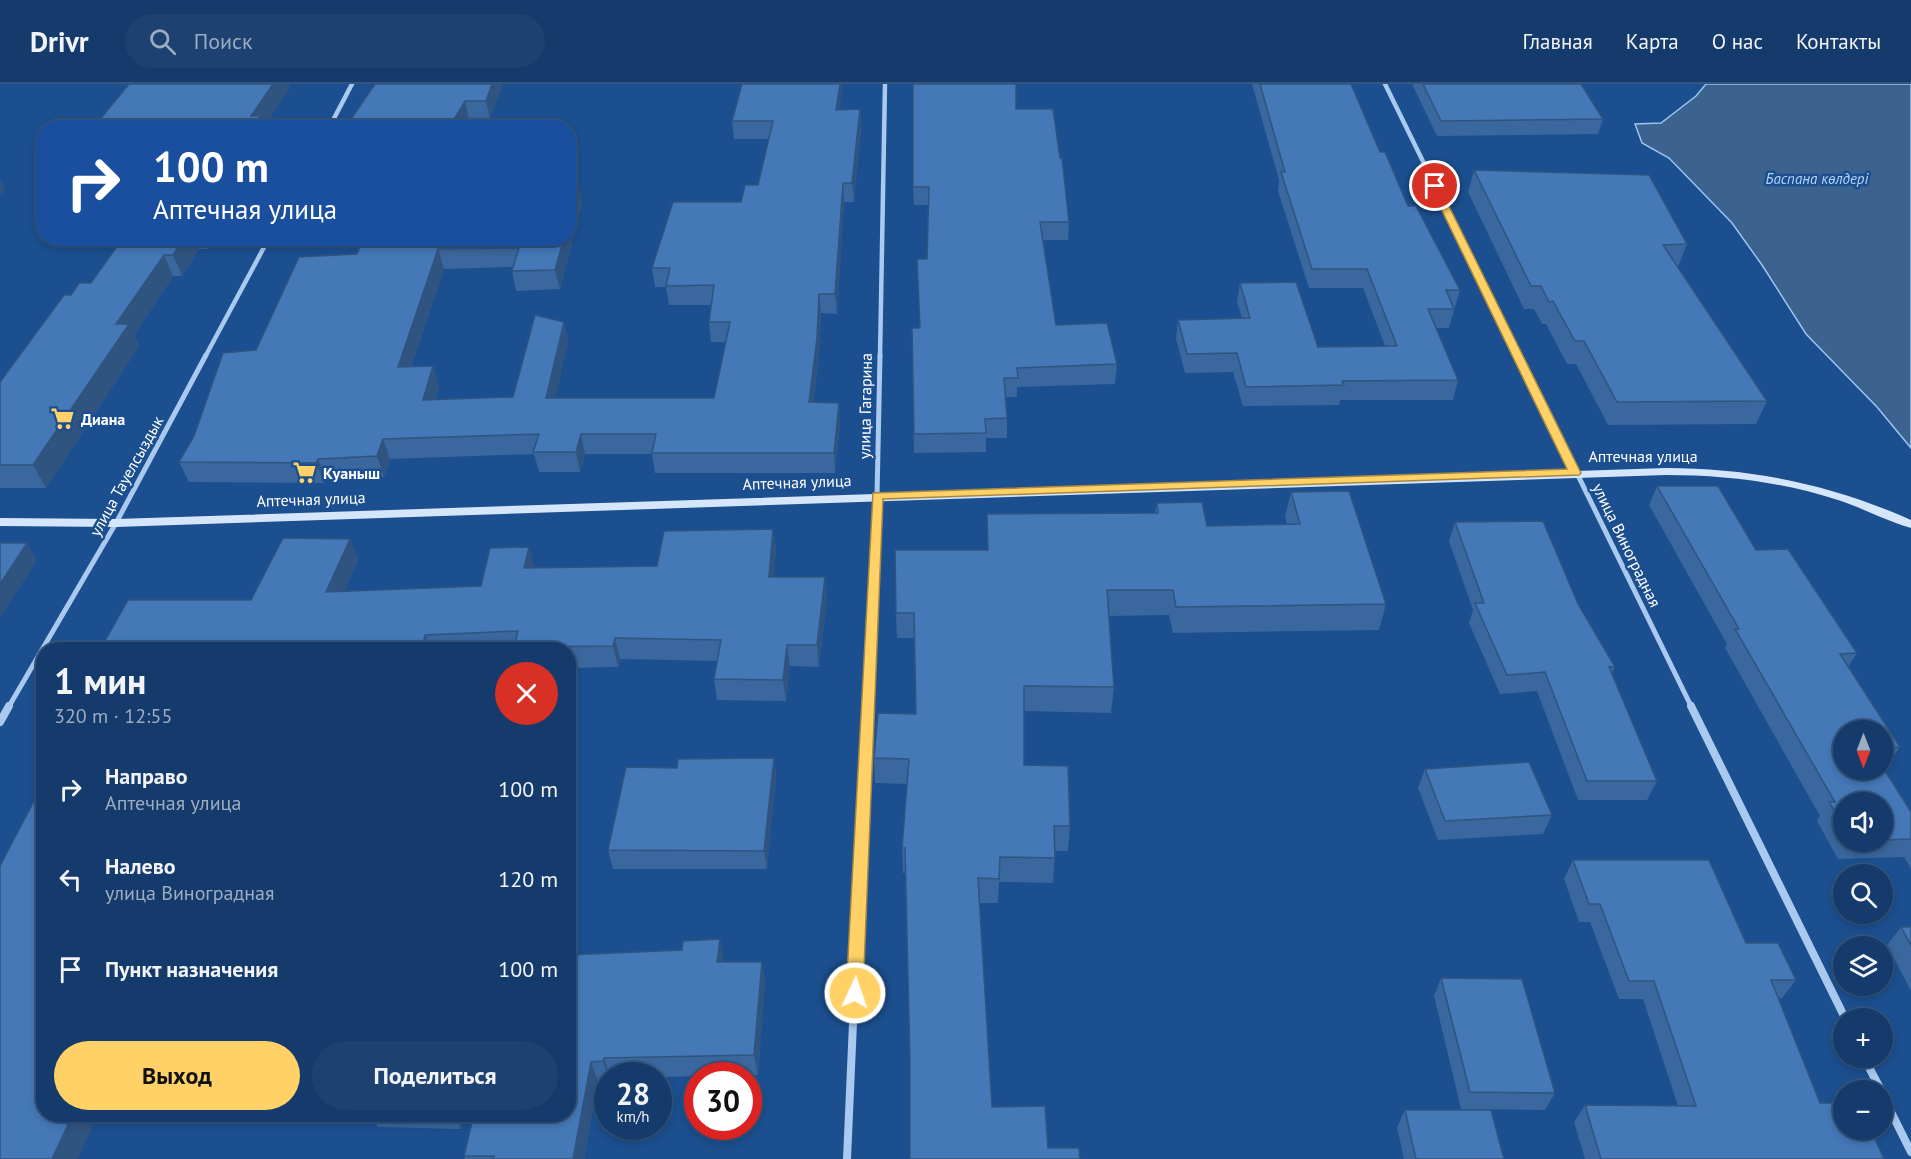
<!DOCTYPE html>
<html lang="ru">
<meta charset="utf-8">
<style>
body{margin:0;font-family:"PT Sans",sans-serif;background:#1d4271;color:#f1f3f6;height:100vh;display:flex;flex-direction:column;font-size:22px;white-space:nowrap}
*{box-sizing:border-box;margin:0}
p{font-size:20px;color:#9dadc1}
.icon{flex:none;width:33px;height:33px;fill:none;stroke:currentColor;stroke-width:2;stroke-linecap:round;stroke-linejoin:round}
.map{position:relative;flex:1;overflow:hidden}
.details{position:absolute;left:36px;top:558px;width:540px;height:480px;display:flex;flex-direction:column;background:#143b6b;border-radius:24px;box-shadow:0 3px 9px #0003,0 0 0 2px #33557e}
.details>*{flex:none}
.hud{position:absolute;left:36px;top:36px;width:540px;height:126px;border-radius:24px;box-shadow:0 3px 9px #0003,0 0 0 2px #33557e;background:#1a4fa0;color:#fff;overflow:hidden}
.needle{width:39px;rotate:180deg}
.buttons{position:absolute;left:1833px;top:636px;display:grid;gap:12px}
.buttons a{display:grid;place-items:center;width:60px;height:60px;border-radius:50%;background:#143b6b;box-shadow:0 3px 9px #0003,0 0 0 2px #33557e;font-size:30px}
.speed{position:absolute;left:594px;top:978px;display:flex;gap:12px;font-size:30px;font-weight:700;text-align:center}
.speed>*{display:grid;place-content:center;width:78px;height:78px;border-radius:50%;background:#143b6b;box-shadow:0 3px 9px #0003,0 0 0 2px #33557e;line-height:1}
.speed small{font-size:15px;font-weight:400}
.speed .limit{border:9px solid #d22;background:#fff;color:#111}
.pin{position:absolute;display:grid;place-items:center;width:51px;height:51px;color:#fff;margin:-26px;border:3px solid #fff;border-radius:50%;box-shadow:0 2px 6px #0007}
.me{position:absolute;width:66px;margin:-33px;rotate:3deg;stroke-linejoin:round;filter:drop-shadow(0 0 4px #0008)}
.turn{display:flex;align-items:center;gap:21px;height:126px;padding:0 18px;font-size:27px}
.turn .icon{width:78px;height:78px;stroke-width:2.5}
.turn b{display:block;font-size:42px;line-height:51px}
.round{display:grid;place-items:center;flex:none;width:63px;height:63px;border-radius:32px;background:#1d4271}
.summary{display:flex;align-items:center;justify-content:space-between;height:102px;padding:0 18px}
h1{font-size:36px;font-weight:700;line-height:45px}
.primary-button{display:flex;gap:12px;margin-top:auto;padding:12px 18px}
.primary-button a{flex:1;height:69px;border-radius:36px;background:#ffd166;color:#111;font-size:24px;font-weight:700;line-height:69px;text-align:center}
.primary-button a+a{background:#1d4271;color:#f1f3f6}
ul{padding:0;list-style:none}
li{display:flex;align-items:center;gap:18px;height:90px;padding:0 18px}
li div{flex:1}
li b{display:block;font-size:22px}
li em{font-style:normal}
header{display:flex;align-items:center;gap:36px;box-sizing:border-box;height:84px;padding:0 30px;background:#143b6b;border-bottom:2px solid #33557e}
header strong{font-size:28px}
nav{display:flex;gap:33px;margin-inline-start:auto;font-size:21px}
.search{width:420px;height:54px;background:#1d4271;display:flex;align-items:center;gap:15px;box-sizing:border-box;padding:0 21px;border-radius:33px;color:#9dadc1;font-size:22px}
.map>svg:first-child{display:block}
.water{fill:#3c6290;stroke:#9cc4f0;stroke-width:1.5}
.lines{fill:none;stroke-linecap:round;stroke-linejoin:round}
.street-far2{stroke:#a9c9ee;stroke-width:4.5}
.street-far1{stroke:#a9c9ee;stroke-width:5}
.street{stroke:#a9c9ee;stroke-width:8}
.secondary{fill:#d6e6fa;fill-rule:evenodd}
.wall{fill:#3a679d;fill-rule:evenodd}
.shaded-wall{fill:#305480}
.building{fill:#4478b7;stroke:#305480;stroke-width:1.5}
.route{fill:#ffd166;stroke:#a68842;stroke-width:1.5}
.labels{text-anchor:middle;stroke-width:5;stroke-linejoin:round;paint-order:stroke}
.far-water-label{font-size:15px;font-style:italic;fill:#b5d3f5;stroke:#1b4f8f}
.street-label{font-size:16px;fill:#fff;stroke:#1b4f8f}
.poi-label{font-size:16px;font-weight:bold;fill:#fff;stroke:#1b4f8f;text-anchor:start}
</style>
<header>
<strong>Drivr</strong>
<div class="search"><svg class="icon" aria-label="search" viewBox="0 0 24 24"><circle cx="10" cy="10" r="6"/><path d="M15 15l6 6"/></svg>Поиск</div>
<nav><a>Главная</a><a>Карта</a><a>О нас</a><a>Контакты</a></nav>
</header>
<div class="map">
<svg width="1911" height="1075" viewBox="0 0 1911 1075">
<rect width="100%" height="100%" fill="#1b4f8f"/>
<path class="water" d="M1706,0H1911V364L1877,323L1806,250L1762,181L1732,139L1669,74L1642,59L1635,40L1661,39L1696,12Z"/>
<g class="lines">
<path class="street-far2" d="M1385,0L1519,273
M329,44L352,0
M205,273L269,154
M880,273L885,0"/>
<path class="street-far1" d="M1519,271L1692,624
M8,624L116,439L206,271
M867,624L877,412L880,271"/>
<path class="street" d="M1691,622L1845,934
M0,638L9,622
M1864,974L1881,1006
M1882,1010L1911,1068
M847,1075L867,622"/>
<path class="secondary" d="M1666,384C1752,384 1833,401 1911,436V444C1886,437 1863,424 1838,416C1782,398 1725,391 1666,391L116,443L0,442V434L116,435Z"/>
</g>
<path class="wall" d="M503,0L490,35H469L464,44H345Z
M1252,0H1351L1380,68L1408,122L1460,206L1449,244H1436L1458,296L1453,316H1340L1339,321L1243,322L1233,288L1185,289L1176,255L1178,236L1242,234L1237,218L1240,199L1318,263L1385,262L1363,204H1309L1278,107L1279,96Z
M1412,0H1581L1603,35L1598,50L1437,52Z
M860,25L861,44L854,118H844L837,230L821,229L819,273L813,319L840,339L835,389H655L652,370H585L580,388H539L534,370L390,375L384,393L326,395L324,399L189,398L179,378L256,266L357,170L578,100L582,119L560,205L516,207L512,187L513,183L444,185L411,283L433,282L439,302L435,316L513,313L564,238L568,258L555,314H714L726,258H711L709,238L711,221H669L666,203H655L652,184L741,118L758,101L769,55H734L732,37L840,26Z
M1016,25L1069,138L1068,156H1043L1056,241L1117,280L1115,300L1017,303V313H1006L1007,334V354H986V368L914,369L912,244H920L927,175L928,121H914L913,103Z
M1474,86L1687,160L1678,183L1767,317L1756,340L1608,341L1576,280H1567L1546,240H1542L1534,225H1524L1468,108Z
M123,154H214L207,165H199L182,192H173L134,251L139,262L46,404H0V298L71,211L91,199Z
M1657,402L1756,466L1857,569L1848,583L1900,663L1887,682H1883L1911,728V785L1904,773L1838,775L1817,737L1820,732L1725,564L1727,560L1649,421ZM1882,646V686H1844ZM1844,718H1882V758H1844Z
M1291,408L1386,520L1379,546L1173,549L1169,531L1109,532L1114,603L1111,629L1024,627V681L1070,742L1068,767H1055L1053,799L999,798L998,819H979L910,1075V979L905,789H903L902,764L907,700L875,699L874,674L916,630L914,554H897L896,529L987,466V430L1155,429L1157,419L1207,442L1287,440L1285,433Z
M1455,438L1578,520L1615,583L1612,589L1657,697L1647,716H1578L1537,607L1500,610L1469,539L1473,526L1449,457Z
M773,445L776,466L773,493H825L827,514L819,583L790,582L786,617L717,616L714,595L717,577L620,575L618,583L568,584V566H100L251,516L350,455L358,476L344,507L481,502L535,484L657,482Z
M774,674L776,693L767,785H613L608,766L677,684Z
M1425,685L1552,731L1543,750L1438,756L1418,704Z
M1573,776L1746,859L1796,896L1782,914H1778L1820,1019L1884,1075H1585L1574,1038L1585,1021L1678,1022L1643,915H1619L1590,838H1579L1564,795Z
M1901,843H1911V907L1887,861Z
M720,855L724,878H762L765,898L758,991L658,993V992H608V997H598L584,1075H465L464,1072L568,1030V871L682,866Z
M1441,894L1555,1009L1545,1026L1461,1025L1434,912Z
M1405,1026L1504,1075H1404L1397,1043Z
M370,1030H465L461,1045L378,1043Z"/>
<path class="shaded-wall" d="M273,0H289L290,4L264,43L252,44L251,32Z
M492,0H503L490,35L486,17Z
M840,0H843L837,44L836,26Z
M465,17L469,35L464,44H449Z
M860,25L861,44L854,118L852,99Z
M0,95L5,105L0,112Z
M843,99L844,118L837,230L835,210Z
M578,100L582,119L560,205L555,186L564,154H568V137Z
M184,154H195L199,165L182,192L173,171Z
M202,154H214L207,165Z
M438,165L444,185L404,303L398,283Z
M164,171L173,192L134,251L139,262L46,404L33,381L116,240Z
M819,210L821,229L819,273L811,338L809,318Z
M564,238L568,258L551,334L546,314Z
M433,282L439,302L429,336L423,316Z
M839,319L840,339L835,389L834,369Z
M581,350L585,370L580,388L576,368Z
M383,355L390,375L384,393L377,372Z
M318,375L326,395L324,399L316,379Z
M773,445L776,466L772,514L769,493Z
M350,455L358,476L334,529L326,508Z
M27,459L37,476L0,534V500Z
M529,463L535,484H524Z
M825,493L827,514L819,583L817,561Z
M425,551L431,566H425L423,560Z
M615,554L620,575L618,583L613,562Z
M787,561L790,582L786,617L783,596Z
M774,674L776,693L767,785L764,767Z
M720,855L724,876L722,899L717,878Z
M762,878L765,898L758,991L754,971Z
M604,974L610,992H608L603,977Z
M591,978L598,997L584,1075H573Z
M73,1030H98L78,1075H52Z
M454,1030H465L461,1045Z"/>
<path class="building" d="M129,0H273L251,32H260L252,44H93Z
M375,0H492L486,17H465L449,44H345Z
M742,0H840L836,26L860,25L852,99H843L835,210H819L817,254L809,318L839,319L834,369H652L656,350H581L576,368H533L539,350L383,355L377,372L318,375L316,379L179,378L194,352L223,269L256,266L299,173L357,170L364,154H564L555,186L512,187L519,164L438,165L398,283L433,282L423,316L513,313L535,231L564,238L546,314H714L730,238H709L714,201L666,202L670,184H652L673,118H741L745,101H758L773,37H732Z
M913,0H1016V25H1053L1060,74H1062L1069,138H1040L1056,241L1107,239L1117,280L1017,284L1018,294H1004L1007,334L985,335L986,349L914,350L912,244H920L917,175H927L929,103H913Z
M1260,0H1351L1380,68H1385L1408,122H1416L1460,206H1446L1454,225H1428L1458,296L1342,297L1344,301L1246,303L1237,269L1187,270L1178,236L1250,234L1240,199L1296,198L1318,263L1397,262L1367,185H1312L1281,88H1285Z
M1423,0H1581L1603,35L1441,37Z
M1474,86L1649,91L1687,160L1663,161L1767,317L1617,318L1584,257H1575L1553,217L1549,218L1541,202H1531Z
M568,100H578L568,137Z
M123,154H184L173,171H164L116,240H129L33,381H0V298L64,211H71L79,199H91Z
M1657,402H1718L1756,466L1788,465L1857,569L1840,570L1900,663L1882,664V646H1844V686H1882V682L1911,728V755L1882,756V718H1844V743L1829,718H1835L1735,545H1739Z
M1349,407L1386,520L1176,523L1173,506H1107L1114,603L1024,602V681L1068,682L1070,742H1054L1055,774L1000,773L999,795L978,794L992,1023L1045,1022L1048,1064H1079L1080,1075H910V979L905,764H902L909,675L874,674L878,629L916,630L914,529H896L895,466H988L987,430L1158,429L1157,419L1202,418L1207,442L1300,440L1291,408Z
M1543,437L1578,520L1615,583H1609L1657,697H1587L1545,588L1507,591L1475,519H1484L1455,438Z
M773,445L769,493H825L817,561H787L783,596L714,595L721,556L615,554L613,562L514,563L518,547L425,551L423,560L317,565L316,566H100L128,516H251L283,454L350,455L326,508L481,502L490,464L529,463L524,484L657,482L664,447Z
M0,459H27L0,500Z
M774,674L764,767L608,766L626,683L677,684L678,675Z
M1529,678L1552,731L1445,737L1425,685Z
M44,698V1030H73L52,1075H0V782Z
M1573,776H1709L1746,859H1778L1796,896H1771L1820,1019H1844V1046H1871L1884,1075H1601L1585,1021L1696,1022L1654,897H1629L1600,820H1589Z
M1901,843H1911V861Z
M720,855L717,878H762L754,971L604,974L603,977L591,978L573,1075H493L494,1072H464L474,1030H568V871L682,866L683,857Z
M1441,894L1522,895L1555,1009L1470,1008Z
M1405,1026H1491L1504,1075H1416Z"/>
<path class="route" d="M1435,99L1439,102L1581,389L1579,391L883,415L863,909L861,914L855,917L849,914L846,909L873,409L1567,385L1430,102Z"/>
<defs>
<symbol id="supermarket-bare" viewBox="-9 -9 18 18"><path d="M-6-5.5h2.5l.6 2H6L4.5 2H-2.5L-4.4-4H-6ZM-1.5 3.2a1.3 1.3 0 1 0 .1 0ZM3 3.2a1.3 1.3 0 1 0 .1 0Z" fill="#ffd166" stroke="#1b4f8f" stroke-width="2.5" paint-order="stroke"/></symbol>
</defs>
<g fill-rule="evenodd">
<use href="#supermarket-bare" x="46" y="318" width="33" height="33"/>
<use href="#supermarket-bare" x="288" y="372" width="33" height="33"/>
</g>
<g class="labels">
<g class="far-water-label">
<text x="1817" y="100">Баспана көлдері</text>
</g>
<g class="street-label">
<text transform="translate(865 322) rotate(-89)" y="6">улица Гагарина</text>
<text x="1643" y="378">Аптечная улица</text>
<text transform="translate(126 392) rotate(-61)" y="6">улица Тауелсыздык</text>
<text transform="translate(797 398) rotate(-2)" y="6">Аптечная улица</text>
<text transform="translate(311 415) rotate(-2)" y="6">Аптечная улица</text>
<text transform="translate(1627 461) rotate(64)" y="6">улица Виноградная</text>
</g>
<g class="poi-label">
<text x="81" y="341">Диана</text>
<text x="323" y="395">Куаныш</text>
</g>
</g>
</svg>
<div class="buttons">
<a><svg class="needle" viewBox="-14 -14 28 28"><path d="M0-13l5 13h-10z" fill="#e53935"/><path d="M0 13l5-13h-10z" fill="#9dadc1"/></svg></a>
<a><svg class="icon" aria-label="sound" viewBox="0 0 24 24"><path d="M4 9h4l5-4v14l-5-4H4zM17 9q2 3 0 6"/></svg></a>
<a><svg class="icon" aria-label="search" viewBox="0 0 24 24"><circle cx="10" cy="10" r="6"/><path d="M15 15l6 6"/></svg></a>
<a><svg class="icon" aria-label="layers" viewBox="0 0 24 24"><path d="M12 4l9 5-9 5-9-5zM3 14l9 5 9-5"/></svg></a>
<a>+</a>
<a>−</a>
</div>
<div class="speed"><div>28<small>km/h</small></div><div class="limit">30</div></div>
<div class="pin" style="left:1435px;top:102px;background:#d93025"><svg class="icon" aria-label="arrive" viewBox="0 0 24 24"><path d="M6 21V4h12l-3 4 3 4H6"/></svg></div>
<svg class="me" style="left:855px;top:909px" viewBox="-20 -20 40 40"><circle r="17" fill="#ffd166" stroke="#fff" stroke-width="3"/><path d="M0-11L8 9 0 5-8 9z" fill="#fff"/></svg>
<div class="hud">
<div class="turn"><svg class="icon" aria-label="right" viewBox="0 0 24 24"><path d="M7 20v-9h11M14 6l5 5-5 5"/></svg><div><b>100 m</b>Аптечная улица</div></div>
</div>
<section class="details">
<div class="summary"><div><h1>1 мин</h1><p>320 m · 12:55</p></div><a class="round" style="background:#d93025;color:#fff"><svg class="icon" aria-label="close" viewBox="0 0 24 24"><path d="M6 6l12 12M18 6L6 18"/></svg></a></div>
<ul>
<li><svg class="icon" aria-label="right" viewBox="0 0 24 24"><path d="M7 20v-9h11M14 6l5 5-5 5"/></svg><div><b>Направо</b><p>Аптечная улица</p></div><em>100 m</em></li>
<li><svg class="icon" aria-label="left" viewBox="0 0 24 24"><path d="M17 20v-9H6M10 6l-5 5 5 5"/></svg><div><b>Налево</b><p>улица Виноградная</p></div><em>120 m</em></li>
<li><svg class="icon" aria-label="arrive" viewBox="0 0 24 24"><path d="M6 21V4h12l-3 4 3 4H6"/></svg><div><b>Пункт назначения</b></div><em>100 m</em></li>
</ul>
<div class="primary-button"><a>Выход</a><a>Поделиться</a></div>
</section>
</div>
